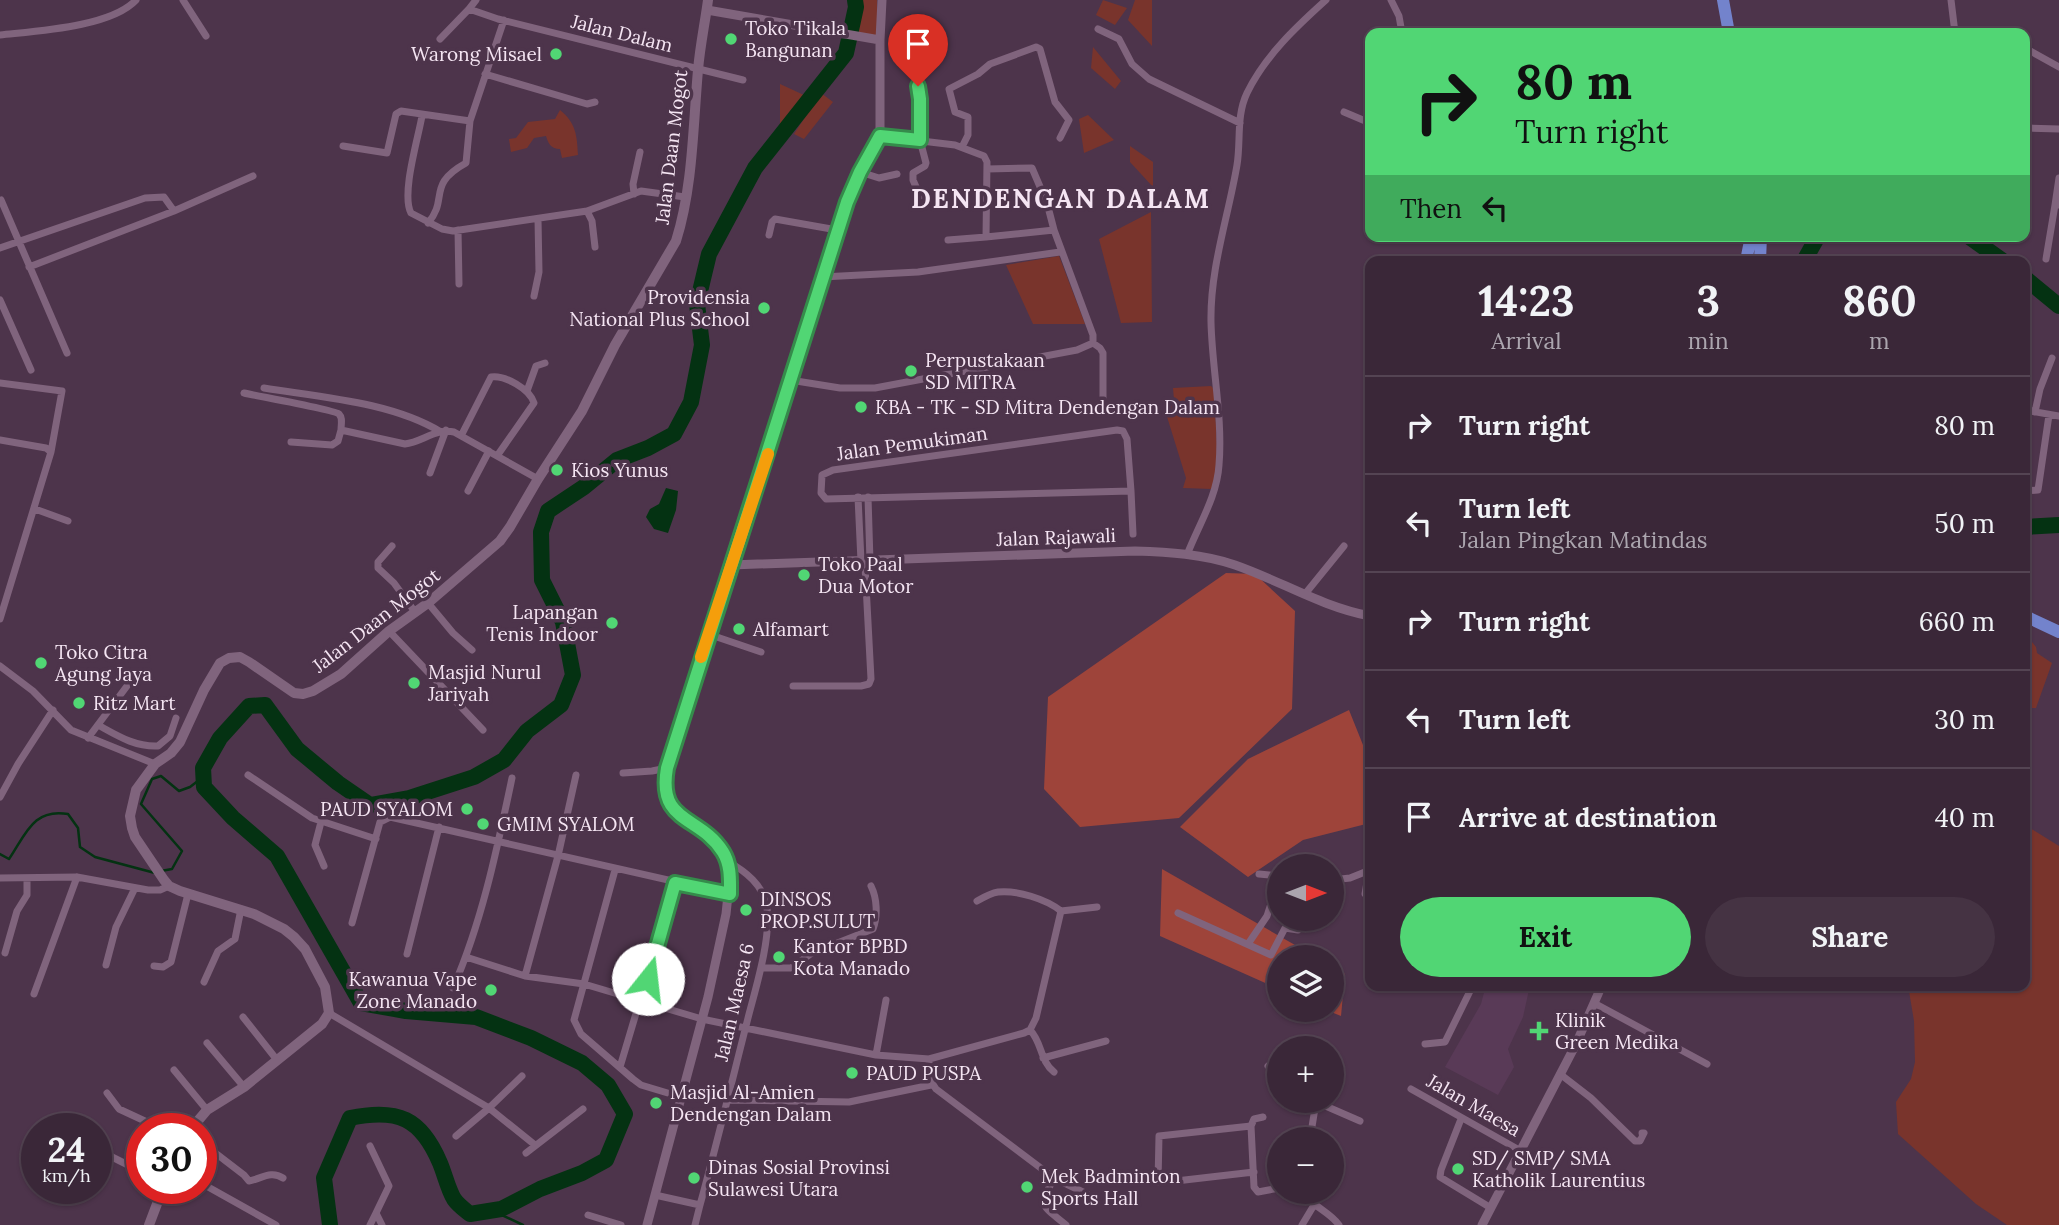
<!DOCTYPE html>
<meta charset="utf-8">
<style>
body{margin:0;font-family:Lora,serif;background:#453343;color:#f1f3f6;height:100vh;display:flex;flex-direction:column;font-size:26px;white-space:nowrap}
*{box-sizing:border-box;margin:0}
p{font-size:23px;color:#aba5ae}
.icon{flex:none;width:38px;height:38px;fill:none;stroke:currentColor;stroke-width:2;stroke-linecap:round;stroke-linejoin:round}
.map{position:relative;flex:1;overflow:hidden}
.side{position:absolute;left:1365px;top:256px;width:665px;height:735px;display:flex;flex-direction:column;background:#3a2738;border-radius:14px;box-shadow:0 2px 5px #0004,0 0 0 2px #544453}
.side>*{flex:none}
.banner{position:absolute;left:1365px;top:28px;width:665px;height:214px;border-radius:14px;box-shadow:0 2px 5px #0004,0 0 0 2px #544453;background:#51d674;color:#111;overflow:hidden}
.needle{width:46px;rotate:90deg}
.controls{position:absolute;left:1267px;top:854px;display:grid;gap:14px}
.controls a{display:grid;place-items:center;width:77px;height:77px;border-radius:50%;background:#3a2738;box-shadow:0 2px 5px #0004,0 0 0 2px #544453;font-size:35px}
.speed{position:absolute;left:21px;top:1113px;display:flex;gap:14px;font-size:35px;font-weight:700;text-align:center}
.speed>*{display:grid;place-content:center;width:91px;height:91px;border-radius:50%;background:#3a2738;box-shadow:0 2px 5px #0004,0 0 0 2px #544453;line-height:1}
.speed small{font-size:18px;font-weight:400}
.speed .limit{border:10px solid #d22;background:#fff;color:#111}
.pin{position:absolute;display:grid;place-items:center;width:60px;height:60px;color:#fff;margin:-72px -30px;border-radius:50% 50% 50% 0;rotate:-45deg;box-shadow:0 0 7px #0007}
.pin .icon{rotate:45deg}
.me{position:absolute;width:77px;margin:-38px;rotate:16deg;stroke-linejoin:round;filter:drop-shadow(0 0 5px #0008)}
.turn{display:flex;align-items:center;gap:24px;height:147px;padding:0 35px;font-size:32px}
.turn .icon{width:91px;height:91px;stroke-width:2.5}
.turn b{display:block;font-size:49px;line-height:60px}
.then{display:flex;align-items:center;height:66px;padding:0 35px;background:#0003;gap:14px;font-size:26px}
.eta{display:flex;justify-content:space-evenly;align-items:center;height:119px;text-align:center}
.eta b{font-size:42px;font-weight:800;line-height:49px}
.primary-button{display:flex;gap:14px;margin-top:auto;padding:14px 35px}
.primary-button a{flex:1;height:80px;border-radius:42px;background:#51d674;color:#111;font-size:28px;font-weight:800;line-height:80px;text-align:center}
.primary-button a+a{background:#453343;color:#f1f3f6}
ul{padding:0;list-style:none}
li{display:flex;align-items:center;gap:21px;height:98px;padding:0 35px;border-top:2px solid #544453}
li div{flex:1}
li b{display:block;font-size:26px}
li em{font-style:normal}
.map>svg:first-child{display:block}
.built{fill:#593a57}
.green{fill:#79342c}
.forest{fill:#9e443a}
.water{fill:#043212}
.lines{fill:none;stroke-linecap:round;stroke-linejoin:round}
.stream{stroke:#043212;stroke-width:2.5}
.river{stroke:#043212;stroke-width:16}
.minor{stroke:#80647d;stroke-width:7}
.tertiary{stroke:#80647d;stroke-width:9}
.secondary{stroke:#80647d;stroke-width:10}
.trunk{stroke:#7383cc;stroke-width:12}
.route-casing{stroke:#358b4b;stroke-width:18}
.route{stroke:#51d674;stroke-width:12}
.slow{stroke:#f59e0b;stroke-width:12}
.poi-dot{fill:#51d674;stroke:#4d344b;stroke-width:2.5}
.labels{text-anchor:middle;stroke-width:7;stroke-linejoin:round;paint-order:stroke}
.poi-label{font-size:19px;fill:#f5e5f3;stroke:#4d344b;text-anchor:start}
.street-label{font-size:19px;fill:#f5e5f3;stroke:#4d344b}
.district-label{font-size:26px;font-weight:bold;letter-spacing:2px;fill:#f5e5f3;stroke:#4d344b}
</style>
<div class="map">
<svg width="2059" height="1225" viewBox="0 0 2059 1225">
<rect width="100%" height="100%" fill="#4d344b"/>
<path class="built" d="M1486,985H1530L1523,1017L1508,1049L1514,1067L1498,1095L1445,1067L1481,1004Z"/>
<path class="green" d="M861,0H877V36L855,32Z
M1103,0L1127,8L1115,25L1096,15Z
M1135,0H1152V46L1128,20Z
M1093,47L1121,81L1115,89L1091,68Z
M780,84L806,96L780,129Z
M821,93L833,102L804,139L794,134Z
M560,110C576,123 577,135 578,155L562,158L560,149C551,149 548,143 546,136L534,138L527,148L511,152L509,139L516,138L528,122L555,119Z
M1088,115L1114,140L1084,153L1079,119Z
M1130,146L1153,162V187L1130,162Z
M1151,212L1152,322L1121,323L1099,239Z
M1059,256L1085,324H1033L1006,265Z
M1211,386L1214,389L1218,464L1212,489L1183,488L1186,478L1164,407L1174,400L1173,388Z
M2032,642L2036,647L2037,653L2052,663L2036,708H2025V651Z
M2025,825L2059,846V1225H2007L1976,1204L1898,1134L1896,1102L1911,1079L1915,1062L1914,1021L1908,985H2025Z"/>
<path class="forest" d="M1226,573L1255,574L1295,611L1292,709L1179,818L1080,827L1044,789L1048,697Z
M1349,710L1365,750L1370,779V823L1303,840L1248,877L1180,827L1248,759Z
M1162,869L1316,957H1279V989L1160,936Z
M1332,966L1345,974L1341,1016L1326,1010H1332Z"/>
<path class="water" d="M666,488L678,491L676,510L668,533L654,529L646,517L650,509L659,504Z"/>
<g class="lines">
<path class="stream" d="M0,854L9,859C26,834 33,808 68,814L78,828L80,847L95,857L155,873
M161,871L172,869L182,851L141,804L152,779L161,776L179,791L190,787L203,777
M491,1210L523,1225"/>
<path class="river" d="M1968,236L2003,261
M1804,261L1818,236
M2025,278L2059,306
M2025,527L2059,525
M330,1225L324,1178L350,1118C398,1108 421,1118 440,1163C445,1175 448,1189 454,1199C458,1205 465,1210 470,1214L501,1209L540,1189L582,1173L606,1160L625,1114L608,1085L582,1063L531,1038L476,1017L406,1011L361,1003L277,856L233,818L204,787L203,768L220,738L249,706L265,705L297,749L338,783L370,805L409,798L474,777L504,760L527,731L561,705L573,675L563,622L542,580L541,532L548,511L584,487L617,460L648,448L674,434L691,402L702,345L697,304L709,254L755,168L846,53L856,7L855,0"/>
<path class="minor" d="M183,0L206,36
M476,0L469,9L498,19L743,80
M1391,0L1399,16L1402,33
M1951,0L1955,33
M1098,29L1119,39L1132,64L1149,79L1240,123
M0,35C36,31 111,27 136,0
M440,39L469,9
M916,48L920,140L926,163L925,166L913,173V180L920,196
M2025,48L2059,67
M485,74L587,104L595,102
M1344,112L1370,123
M422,116C418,139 401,194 411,213L442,229L453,231L587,211L641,191L685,197
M2025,128L2059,129
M343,146L387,153L396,114L401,111L470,121
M962,147L968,135V117L955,112L949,89L978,74L990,64L1036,47L1040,49L1055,102L1069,120L1060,138
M987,169L1032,168L1047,203L1054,230
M860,172L879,178L897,174
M634,194L633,184L640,152
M1,200L67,353
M2059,205H2055L2059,178
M587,211L592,221L595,247
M428,223C449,199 426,185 466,163L470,121L504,20
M458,230L459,284
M769,235L772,222L775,219L837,230
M948,240L986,237
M0,248L145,198L164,197L174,211
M2046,259L2055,205
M29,267L174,211L253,176
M822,277L918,272L1060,252
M534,296L539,272L538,219
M0,300L31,370
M1093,343L1100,348L1103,353V406
M790,380L840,388H875L1077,350L1093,343V335L1054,230L986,237L987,162L984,156L955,145L880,136
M0,383L62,391L51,452
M264,388C320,397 392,402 441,432
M527,391L536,366L545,363
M244,393C257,396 335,410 339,414C343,418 341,424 341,430L405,444C422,442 436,428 454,432L538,479
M2025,410L2059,416
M2035,412L2040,389L2052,358
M1117,430L1123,431L1127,439L1131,491L826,499L821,493L822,475L833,470Z
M461,436L491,377C505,375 530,389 534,403L497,456
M0,440L46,448L51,452L0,619
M291,442L332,445L338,441L341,430
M430,473L446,430
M468,491L489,451
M1131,491L1133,534
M2025,491L2038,490L2049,415
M35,509L68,521
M392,546L378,562V568L394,583L415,612
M1187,555C1198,526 1217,497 1219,465C1223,418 1212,369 1211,322C1210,268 1228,218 1237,165C1241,141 1236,116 1247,93C1265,56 1296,27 1326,0
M868,563L870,561L868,497
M1305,594L1344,546
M428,603L453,633L472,650
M389,631L483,730
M708,634L761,652
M0,666L33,691L71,730L155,764
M793,686H861L869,684L871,679L865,566L861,561L858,497
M98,725C118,736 135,747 158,746L170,736L176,718
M88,738L130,682
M623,773L652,771L667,768
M248,775L312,818L376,839
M0,797L18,764L53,710
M321,822L315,845L324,866
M615,870L574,1020L581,1034L633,1079L641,1085L681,1097
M1369,870L1365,894L1370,898
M1259,874L1279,876
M0,878L77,877L148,890H160L169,886
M1332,880L1350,878L1370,870
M1061,911L1097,907
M1178,913L1271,955L1285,928L1298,930L1305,919
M352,923L380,822L390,817L730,894
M1368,935L1370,928
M1248,944L1267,916L1279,879
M5,953L17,911L27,895V878
M407,954L439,827
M466,957L525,976L584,984L702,1019L876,1055L929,1059L1024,1033L1030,1030L1036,1018L1061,911C1046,899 1017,890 998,892C991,893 984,897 977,901
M106,965L116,927L135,888
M154,966L163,967L171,962L188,894
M761,968H791L812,953L873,929C878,916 877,898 871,886
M525,976L558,856L576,775
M204,982L218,951L235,939L241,909
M453,988C482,922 497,849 512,778
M34,994L77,877
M1594,1003L1707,1064
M329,1013L489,1108L456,1136
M243,1017L277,1060
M1030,1030C1042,1042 1040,1061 1054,1072
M207,1043L244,1087
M1425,1044L1445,1042L1473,985
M876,1055L886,1000
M1043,1058L1106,1041
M929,1059L930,1080L936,1089L1054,1178L1087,1194
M1268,1066L1279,1078
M620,1067L675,883
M174,1070L207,1110
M1560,1074L1591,1098L1635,1141H1640L1644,1133H1642
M522,1076L489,1108L535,1145
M1411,1089L1521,1151
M107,1093L119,1109L162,1129
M727,1100L849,1102L931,1085
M1314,1101L1360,1121
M1263,1117L1254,1119L1251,1126L1254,1187L1258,1192L1279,1188
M1461,1119L1441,1170L1440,1177L1491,1208
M1310,1139L1316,1102
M201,1142L244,1175L249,1181C261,1179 271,1170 283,1178
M370,1146L389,1186L376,1213L382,1225
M96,1149L142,1172
M526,1153L583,1109
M1054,1178C1038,1208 1041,1204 1066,1225
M1147,1182L1176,1181L1254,1172
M1158,1182L1159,1136L1251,1126
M201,1183L276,1225
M1304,1192C1312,1207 1329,1211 1339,1225
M655,1195L700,1205C717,1143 732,1081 748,1018C756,987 771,939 767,908C764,885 745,871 727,861
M588,1215L621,1225
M370,1225L376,1213
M695,1225L700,1205
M1302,1225L1314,1205"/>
<path class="tertiary" d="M707,10L880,40
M731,565L1135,551C1168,552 1203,554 1235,565C1281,581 1322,607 1370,616
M647,1225L708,997L726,914L730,876L727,861L718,846C701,831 668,814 664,790C663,783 666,775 667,768L835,236L860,172L880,136V40L882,0
M1482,1225L1576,1044L1602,985"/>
<path class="secondary" d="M191,1129L207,1110L244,1087L322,1024L329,1013L325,987L305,949L294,937L284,929L254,914L180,891L169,886L164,880L135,837L132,828L130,816L136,790L155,764L171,753L180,742L204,690L220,663L229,658L240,657L249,662L294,693L303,694L313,691L341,674L389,631L428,603L500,541L510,527L538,479L582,411L615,345L676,241C693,187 693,126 698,70C700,46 705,23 708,0
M149,1225L163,1188"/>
<path class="trunk" d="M1723,0L1729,33
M1746,261L1751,236
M1760,261L1761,236
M2025,616L2059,632"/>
</g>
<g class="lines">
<defs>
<path id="route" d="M648,979L675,883L730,894C730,880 731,865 723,852C700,815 657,824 667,768L847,202L860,172L880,136L920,140V99L918,86"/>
</defs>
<use href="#route" class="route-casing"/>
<use href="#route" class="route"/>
<path class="slow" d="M701,657L768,454"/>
</g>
<g class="poi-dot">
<circle cx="731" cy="39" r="7"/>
<circle cx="556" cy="54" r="7"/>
<circle cx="764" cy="308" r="7"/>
<circle cx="911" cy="371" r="7"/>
<circle cx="861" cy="407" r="7"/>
<circle cx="557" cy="470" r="7"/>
<circle cx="804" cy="575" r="7"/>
<circle cx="612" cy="623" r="7"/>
<circle cx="739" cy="629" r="7"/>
<circle cx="41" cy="663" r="7"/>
<circle cx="414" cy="683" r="7"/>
<circle cx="79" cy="703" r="7"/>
<circle cx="467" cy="809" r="7"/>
<circle cx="483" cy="824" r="7"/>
<circle cx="746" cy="910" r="7"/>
<circle cx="779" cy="957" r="7"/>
<circle cx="491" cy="990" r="7"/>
<path d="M1535.5 1020.5h7v7h7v7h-7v7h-7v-7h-7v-7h7z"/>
<circle cx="852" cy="1073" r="7"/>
<circle cx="656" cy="1103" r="7"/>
<circle cx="1458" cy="1169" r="7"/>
<circle cx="694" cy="1178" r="7"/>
<circle cx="1027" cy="1187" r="7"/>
</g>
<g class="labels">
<g class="poi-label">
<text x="745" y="35">Toko Tikala<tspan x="745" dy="22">Bangunan</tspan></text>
<text x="542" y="61" text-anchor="end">Warong Misael</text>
<text x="750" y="304" text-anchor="end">Providensia<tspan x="750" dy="22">National Plus School</tspan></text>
<text x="925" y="367">Perpustakaan<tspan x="925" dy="22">SD MITRA</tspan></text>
<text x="875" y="414">KBA - TK - SD Mitra Dendengan Dalam</text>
<text x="571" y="477">Kios Yunus</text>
<text x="818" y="571">Toko Paal<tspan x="818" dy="22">Dua Motor</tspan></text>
<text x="598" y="619" text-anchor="end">Lapangan<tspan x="598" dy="22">Tenis Indoor</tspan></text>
<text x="753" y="636">Alfamart</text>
<text x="55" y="659">Toko Citra<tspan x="55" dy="22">Agung Jaya</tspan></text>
<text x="428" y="679">Masjid Nurul<tspan x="428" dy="22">Jariyah</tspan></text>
<text x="93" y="710">Ritz Mart</text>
<text x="453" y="816" text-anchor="end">PAUD SYALOM</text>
<text x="497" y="831">GMIM SYALOM</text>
<text x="760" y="906">DINSOS<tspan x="760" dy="22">PROP.SULUT</tspan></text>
<text x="793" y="953">Kantor BPBD<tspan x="793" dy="22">Kota Manado</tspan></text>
<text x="477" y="986" text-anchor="end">Kawanua Vape<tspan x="477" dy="22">Zone Manado</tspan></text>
<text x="1555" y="1027">Klinik<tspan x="1555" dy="22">Green Medika</tspan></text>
<text x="866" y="1080">PAUD PUSPA</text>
<text x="670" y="1099">Masjid Al-Amien<tspan x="670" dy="22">Dendengan Dalam</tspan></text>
<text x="1472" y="1165">SD/ SMP/ SMA<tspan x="1472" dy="22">Katholik Laurentius</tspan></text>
<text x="708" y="1174">Dinas Sosial Provinsi<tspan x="708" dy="22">Sulawesi Utara</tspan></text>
<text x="1041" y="1183">Mek Badminton<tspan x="1041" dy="22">Sports Hall</tspan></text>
</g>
<g class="street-label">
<text transform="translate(622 33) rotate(14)" y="7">Jalan Dalam</text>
<text transform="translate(671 147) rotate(-83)" y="7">Jalan Daan Mogot</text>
<text transform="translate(912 443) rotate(-8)" y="7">Jalan Pemukiman</text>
<text transform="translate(1056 537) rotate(-2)" y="7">Jalan Rajawali</text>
<text transform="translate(376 620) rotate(-38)" y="7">Jalan Daan Mogot</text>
<text transform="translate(734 1002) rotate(-77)" y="7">Jalan Maesa 6</text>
<text transform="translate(1474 1105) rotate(30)" y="7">Jalan Maesa</text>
</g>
<g class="district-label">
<text x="1061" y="208">DENDENGAN DALAM</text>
</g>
</g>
</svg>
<div class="controls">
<a><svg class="needle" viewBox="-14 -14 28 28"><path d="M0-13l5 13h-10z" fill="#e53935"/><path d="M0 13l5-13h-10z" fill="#aba5ae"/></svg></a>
<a><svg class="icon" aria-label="layers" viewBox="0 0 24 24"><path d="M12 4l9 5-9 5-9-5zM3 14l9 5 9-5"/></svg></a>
<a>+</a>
<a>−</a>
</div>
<div class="speed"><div>24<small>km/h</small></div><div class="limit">30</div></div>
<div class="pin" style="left:918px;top:86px;background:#d93025"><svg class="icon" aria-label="arrive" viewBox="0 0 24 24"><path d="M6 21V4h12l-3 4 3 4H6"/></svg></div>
<svg class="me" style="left:648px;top:979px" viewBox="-20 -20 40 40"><circle r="19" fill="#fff"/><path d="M0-13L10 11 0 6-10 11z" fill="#51d674"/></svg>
<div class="banner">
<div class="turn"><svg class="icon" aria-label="right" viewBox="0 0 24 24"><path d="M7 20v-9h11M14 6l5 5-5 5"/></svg><div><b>80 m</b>Turn right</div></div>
<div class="then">Then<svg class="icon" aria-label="left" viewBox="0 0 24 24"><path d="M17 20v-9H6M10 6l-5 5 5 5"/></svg></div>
</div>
<section class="side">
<div class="eta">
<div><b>14:23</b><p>Arrival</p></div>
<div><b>3</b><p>min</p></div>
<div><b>860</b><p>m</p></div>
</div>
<ul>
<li><svg class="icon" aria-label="right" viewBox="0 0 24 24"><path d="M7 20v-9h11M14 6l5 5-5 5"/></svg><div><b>Turn right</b></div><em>80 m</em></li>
<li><svg class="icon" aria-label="left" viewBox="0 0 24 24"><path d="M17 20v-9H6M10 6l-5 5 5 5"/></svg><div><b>Turn left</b><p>Jalan Pingkan Matindas</p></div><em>50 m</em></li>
<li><svg class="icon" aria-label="right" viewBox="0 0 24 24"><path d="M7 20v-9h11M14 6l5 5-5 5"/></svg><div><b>Turn right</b></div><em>660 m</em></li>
<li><svg class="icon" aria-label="left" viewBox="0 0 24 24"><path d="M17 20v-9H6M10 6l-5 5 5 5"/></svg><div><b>Turn left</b></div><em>30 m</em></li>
<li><svg class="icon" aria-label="arrive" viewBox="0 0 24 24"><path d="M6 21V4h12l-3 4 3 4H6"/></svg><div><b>Arrive at destination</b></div><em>40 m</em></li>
</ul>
<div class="primary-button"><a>Exit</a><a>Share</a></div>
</section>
</div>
